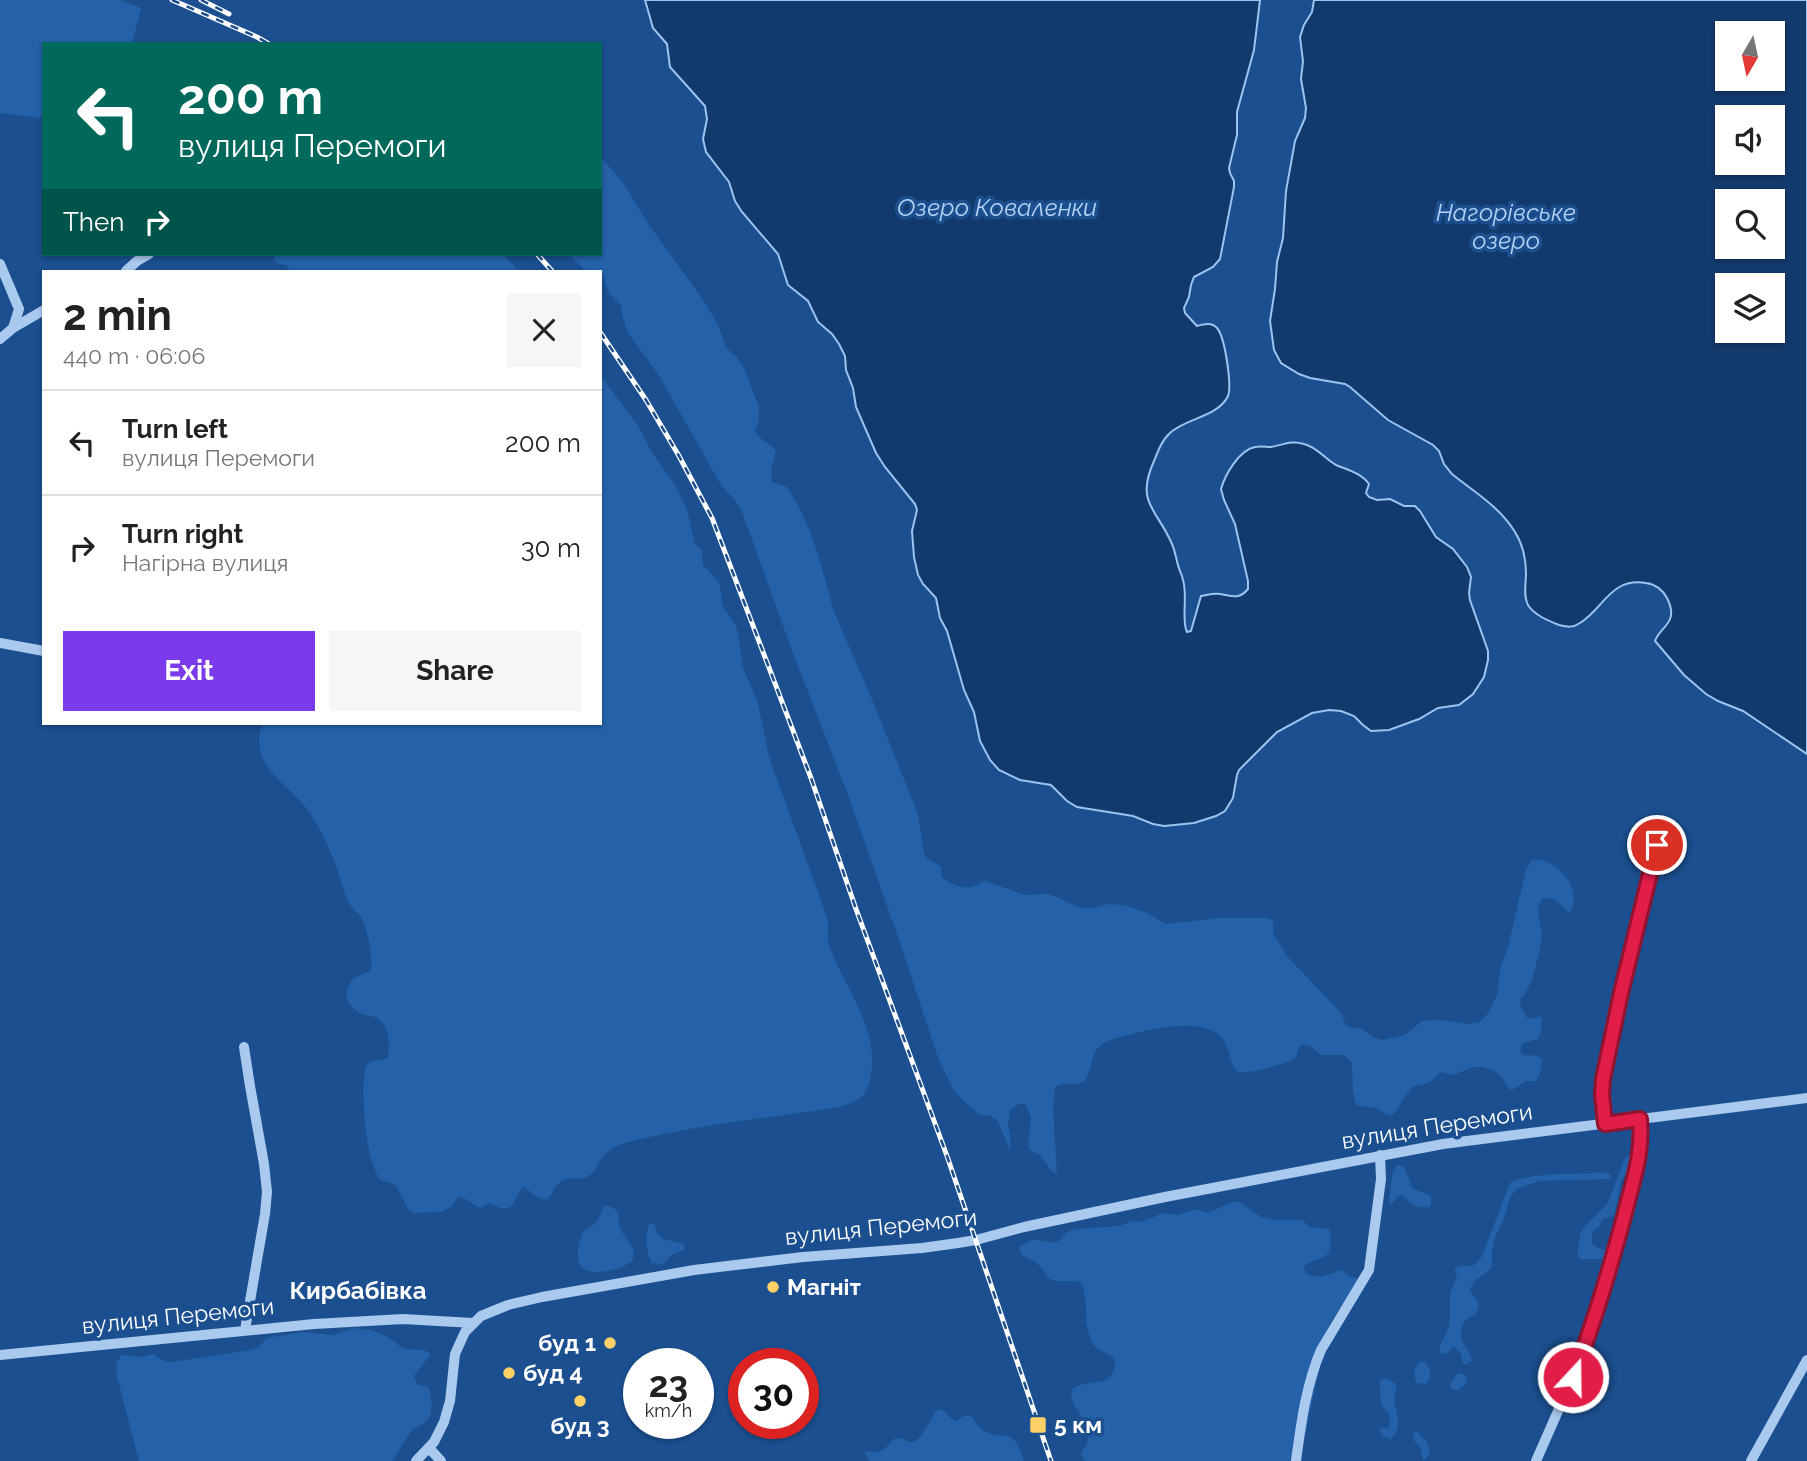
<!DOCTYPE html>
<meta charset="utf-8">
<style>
body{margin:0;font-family:Raleway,sans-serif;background:#f6f6f6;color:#222;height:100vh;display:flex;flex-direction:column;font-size:26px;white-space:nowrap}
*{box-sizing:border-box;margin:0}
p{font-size:23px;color:#767676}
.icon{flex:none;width:38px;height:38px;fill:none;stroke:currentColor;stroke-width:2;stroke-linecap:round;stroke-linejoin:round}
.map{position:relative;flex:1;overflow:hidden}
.details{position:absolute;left:42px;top:270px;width:560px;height:455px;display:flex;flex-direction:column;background:#fff;border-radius:0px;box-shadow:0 2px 5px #0004}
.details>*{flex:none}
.banner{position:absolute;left:42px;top:42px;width:560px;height:214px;border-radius:0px;box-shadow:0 2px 5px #0004;background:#00695c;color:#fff;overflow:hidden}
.needle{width:46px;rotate:189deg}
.fabs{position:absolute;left:1715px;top:21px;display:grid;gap:14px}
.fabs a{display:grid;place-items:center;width:70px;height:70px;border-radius:0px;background:#fff;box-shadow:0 2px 5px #0004;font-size:35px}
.speed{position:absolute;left:623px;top:1348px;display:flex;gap:14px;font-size:35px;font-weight:700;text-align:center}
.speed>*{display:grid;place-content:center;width:91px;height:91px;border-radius:50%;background:#fff;box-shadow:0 2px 5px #0004;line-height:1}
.speed small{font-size:18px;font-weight:400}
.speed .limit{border:10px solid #d22;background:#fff;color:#111}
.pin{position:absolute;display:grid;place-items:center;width:60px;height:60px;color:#fff;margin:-30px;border:4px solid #fff;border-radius:50%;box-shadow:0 2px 7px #0007}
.me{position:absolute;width:77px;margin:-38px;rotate:21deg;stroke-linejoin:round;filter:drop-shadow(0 0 5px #0008)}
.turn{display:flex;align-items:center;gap:24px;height:147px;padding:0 21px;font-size:32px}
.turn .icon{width:91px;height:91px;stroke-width:2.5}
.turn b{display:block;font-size:49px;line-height:60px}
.then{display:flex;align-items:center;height:66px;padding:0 21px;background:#0003;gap:14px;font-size:26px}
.round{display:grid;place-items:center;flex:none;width:74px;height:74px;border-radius:0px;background:#f6f6f6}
.overview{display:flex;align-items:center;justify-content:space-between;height:119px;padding:0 21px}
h1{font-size:42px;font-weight:700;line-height:52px}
.cta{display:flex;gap:14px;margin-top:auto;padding:14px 21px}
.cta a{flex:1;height:80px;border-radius:0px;background:#7c3aed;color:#fff;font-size:28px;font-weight:700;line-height:80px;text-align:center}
.cta a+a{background:#f6f6f6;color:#222}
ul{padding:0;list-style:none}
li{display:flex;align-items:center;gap:21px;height:105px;padding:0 21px;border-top:2px solid #e0e0e0}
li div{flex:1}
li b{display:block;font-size:26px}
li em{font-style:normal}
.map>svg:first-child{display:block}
.green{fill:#2461a8}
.water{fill:#123a6d;stroke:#9cc4f0;stroke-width:2;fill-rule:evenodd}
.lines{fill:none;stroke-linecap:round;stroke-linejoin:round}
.minor{stroke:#a9c9ee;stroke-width:10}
.rail-casing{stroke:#fff;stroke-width:5}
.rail{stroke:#1b4f8f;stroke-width:2.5;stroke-dasharray:8;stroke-linecap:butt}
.route-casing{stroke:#92132f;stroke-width:18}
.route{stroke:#e11d48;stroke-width:12}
.poi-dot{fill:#ffd166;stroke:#1b4f8f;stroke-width:2.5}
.labels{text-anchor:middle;stroke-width:7;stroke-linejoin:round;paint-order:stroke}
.street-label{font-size:23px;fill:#fff;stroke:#1b4f8f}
.poi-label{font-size:23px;font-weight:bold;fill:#fff;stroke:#1b4f8f;text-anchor:start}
.water-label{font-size:24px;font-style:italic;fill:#b5d3f5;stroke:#1b4f8f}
.neighbourhood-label{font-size:24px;font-weight:bold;fill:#fff;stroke:#1b4f8f}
</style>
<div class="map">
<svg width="1807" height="1461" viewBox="0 0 1807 1461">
<rect width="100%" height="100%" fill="#1b4f8f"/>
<path class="green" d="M0,0H120L141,8L132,44H44V115L40,118L0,113Z
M600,156L624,184L647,222L706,304L719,327L726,348L736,356L744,368L759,407V421L755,431C760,441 771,443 776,451L771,469L772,482L787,487L798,505L808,527L818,554L834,612L871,697L918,814L924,854L927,858L941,867V877C949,883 965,891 975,886C978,884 982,882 985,881L1025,895L1047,894L1054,896L1081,908H1094L1109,904L1124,905L1148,913L1165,924L1221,918H1266L1272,920L1273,923V933L1276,938L1286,955L1341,1013L1346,1025L1352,1028L1362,1029L1374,1038L1383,1040L1405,1035L1422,1021L1440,1020L1469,1024L1480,1022L1489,1012L1498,992L1500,970L1508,947L1526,870L1532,860C1555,855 1586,892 1569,913L1555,899L1543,898L1541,900L1538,909L1542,935L1539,953L1532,980L1526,992L1520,1000L1521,1008L1527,1018L1532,1019L1540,1016L1541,1018V1032L1538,1039L1523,1043L1520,1051L1523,1055C1530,1056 1537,1054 1542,1060L1540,1074L1536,1081H1526L1512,1090L1509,1089L1500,1075L1492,1070L1483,1067H1473L1453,1075L1441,1072L1429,1083L1414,1086L1409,1091L1394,1114L1389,1116L1375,1108L1356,1105L1353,1093L1352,1063L1344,1055H1321C1314,1050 1308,1040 1299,1047C1298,1049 1297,1055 1296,1057C1290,1063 1247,1075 1239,1072C1228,1068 1233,1043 1215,1032C1190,1019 1150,1029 1125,1036C1117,1038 1106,1040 1100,1046C1090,1055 1093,1070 1085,1080C1077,1088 1064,1080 1055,1087L1053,1108L1057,1174L1052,1172L1040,1155L1030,1150L1028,1146L1031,1117L1025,1104H1019L1010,1110L1008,1122L1011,1147L1009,1148L998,1121L991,1116L979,1114L967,1104L955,1092L939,1061L898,937L847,792L794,656L741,509L734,499L721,485L658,374L630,336L626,329L620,304L609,293L603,278L600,276V271H585L569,254H600Z
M273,254H503L519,271H289L288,266L276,263Z
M600,375L639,427L651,451L675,485L687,509L695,544L702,550L703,565L718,581L720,586L722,605L736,626L738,633L743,668L758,703L769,757L828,920C829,930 826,937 830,947C845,990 879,1027 871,1075C867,1097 860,1101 839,1107C779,1117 719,1122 659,1135C643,1139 623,1141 609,1151C599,1157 598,1170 589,1176C581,1181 572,1176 564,1180C555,1183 554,1194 547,1199H540L524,1187C511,1197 518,1219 489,1203L480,1208L462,1197H458L451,1207L442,1212L414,1213L408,1209L397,1188L394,1184L380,1180C365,1157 360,1093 366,1066C372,1057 381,1063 388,1057C390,1046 389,1028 380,1020C375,1015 366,1017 360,1013C347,1006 342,992 352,980C357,974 365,975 371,970C373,957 368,929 361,917C357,911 352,910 348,901C343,891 341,881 338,871C330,849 320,826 306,808C294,791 272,779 263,759C258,748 258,735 263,723H600Z
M1628,1156H1630L1635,1161L1632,1174L1625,1175L1621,1181L1614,1216L1603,1219L1599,1227L1592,1232V1244L1597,1248L1607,1250L1603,1259H1580L1577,1254L1581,1232L1585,1226L1608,1203L1624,1160Z
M1397,1165H1401L1405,1168L1412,1188L1431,1196V1204L1429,1207C1417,1209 1408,1203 1402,1194L1392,1203L1389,1204L1392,1175Z
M1601,1172L1610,1174L1611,1179L1539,1181L1516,1189L1510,1198L1503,1221L1495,1237L1492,1250V1267C1485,1276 1471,1279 1470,1291C1476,1301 1484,1303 1474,1316C1464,1318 1458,1328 1462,1339C1464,1347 1471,1352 1472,1361L1468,1364H1463L1460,1352L1454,1347L1451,1348L1447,1354L1441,1353L1439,1350C1441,1341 1447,1334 1449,1325C1451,1313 1449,1306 1450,1297C1450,1290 1455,1282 1457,1276L1454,1269C1467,1261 1470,1274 1482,1256L1510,1183C1531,1171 1576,1176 1601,1172Z
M1234,1201L1241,1203L1261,1217L1275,1220H1302L1310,1227L1329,1229L1331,1237L1329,1253C1322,1261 1310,1259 1304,1267L1305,1272C1317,1282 1330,1273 1342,1270L1348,1276L1358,1279V1281L1334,1317L1328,1328L1306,1431L1295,1461H1085L1081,1454C1083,1448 1088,1444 1088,1438C1089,1420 1070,1408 1071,1390C1089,1376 1115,1392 1115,1360C1109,1352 1099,1352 1093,1344C1082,1326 1090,1302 1081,1283L1077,1281H1055L1050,1279L1037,1263L1022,1255L1019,1247L1033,1239L1054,1243L1060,1240L1067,1232L1076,1229L1120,1226L1131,1221L1143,1222C1149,1217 1155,1218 1161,1213L1178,1215L1196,1209L1208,1213Z
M604,1205L614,1208L618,1213C619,1236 626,1233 634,1251L633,1260C625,1267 616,1269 606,1271C574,1277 574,1255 583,1231C595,1227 600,1217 604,1205Z
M649,1224H654L658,1234L663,1239L684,1244V1250L671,1255L664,1264L652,1263C646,1254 645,1234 649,1224Z
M353,1328L371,1330L388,1337L404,1349L424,1350L431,1354L414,1376L418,1385L427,1386L430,1391L432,1406L430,1416L426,1422L412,1430L392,1461H139L117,1376L116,1364L121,1355L142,1357L153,1354L166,1362H172L251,1350L259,1347L266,1339L272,1337L303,1332L334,1335Z
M1425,1361L1430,1370V1378L1426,1384L1417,1383L1415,1380L1414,1372L1418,1363Z
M1460,1373L1467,1376L1465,1385L1458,1390L1451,1389L1450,1385L1456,1375Z
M1385,1378L1395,1383L1397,1387C1388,1405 1408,1422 1391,1439L1385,1437L1379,1431L1381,1428L1388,1429C1394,1408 1382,1413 1381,1400C1379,1393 1382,1388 1379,1381Z
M941,1409C947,1412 949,1419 956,1421L964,1416L970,1415C974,1420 977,1425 981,1429C1005,1444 1012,1422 1024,1461H869L864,1451C869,1451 875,1453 880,1451C888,1449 890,1439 897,1438C903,1437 907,1443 913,1442C922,1440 931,1418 936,1411Z
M1414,1432H1418L1422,1438L1427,1441L1430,1454L1425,1460L1422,1458L1421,1449L1415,1442L1413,1434Z"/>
<path class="water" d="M645,0H1260L1254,50L1237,112V135L1229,168L1230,173L1234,181V187L1220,259L1213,267L1194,277L1191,285L1189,297L1184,308L1185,313L1197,326C1204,324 1212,322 1217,328C1225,337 1232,385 1228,396C1218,417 1186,418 1170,433C1162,440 1158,451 1154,461C1135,503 1157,509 1172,544C1175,551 1176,558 1178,565C1179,570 1182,574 1183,580C1188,596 1181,621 1187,632L1191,631L1201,596C1207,595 1214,593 1220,594C1232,596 1239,600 1248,589V581L1235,524L1224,500L1221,489C1225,475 1239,450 1255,447C1260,446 1266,447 1271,447C1283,445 1291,440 1304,444C1317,447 1325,459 1336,465C1348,470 1361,473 1369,484L1366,493L1369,497L1377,500L1390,499L1404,506H1415L1420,511L1436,537L1453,549L1467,567L1471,577L1469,593L1470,600L1488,651V660L1484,677L1473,694L1459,705L1438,708L1419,719L1389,730L1371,731L1363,725L1354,716L1341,711L1329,710L1312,713L1277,732L1239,770L1237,775L1233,798L1225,811L1216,816L1194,823L1164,826L1153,824L1133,816L1077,807L1067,801L1051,785L1020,780L999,770L990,760L980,741L974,712L964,690L947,631L940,618L936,598L923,584L918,575L914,557L912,531L917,510L915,504L885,467L876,453L856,407L853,388L846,370L845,356L839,344L832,334L818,322L808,301L788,285L778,254L742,212L735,201L729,182L706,152L703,139L707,119L705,106L670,67L667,44L653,28Z
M1314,0H1807V754L1743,711L1718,701L1706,694L1684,675L1655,641C1658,632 1667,627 1670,619C1673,612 1670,604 1667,598C1663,590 1655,584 1646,583C1611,577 1603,609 1580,623C1573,628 1567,627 1559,625C1549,621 1534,615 1528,605C1523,596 1526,583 1526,573C1526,558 1523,545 1515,532C1499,506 1474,492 1452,474L1444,464L1439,451L1433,445L1388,420L1350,387L1345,384L1310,378L1299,374L1281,363L1274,350L1270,321L1275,289L1277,262L1283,238L1286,191L1295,141L1305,118L1306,108L1301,79L1303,61L1300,37L1304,25L1312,12ZM1727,33H1773V79H1727ZM1727,117H1773V163H1727ZM1727,201H1773V247H1727ZM1727,285H1773V331H1727Z"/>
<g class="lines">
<path class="minor" d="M0,264L19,309L13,328
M126,271L137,261L149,254
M0,339L13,328L44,310
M0,643L44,651
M244,1047L250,1086L264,1164L267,1192L265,1214L245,1330
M1605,1124L1602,1095L1603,1079L1626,972L1657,845
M0,1355L314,1324L403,1319L473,1323
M429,1448L441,1461
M416,1461L434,1442L444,1422L450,1401L455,1354L465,1332L481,1316L508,1305L542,1297L694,1270L803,1257L922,1248L958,1243L976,1240L1024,1227L1165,1197L1443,1144L1807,1098
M1296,1461C1301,1424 1306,1385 1321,1350L1369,1270L1381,1179L1380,1155
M1536,1461L1573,1377L1592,1326L1610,1269L1640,1155L1642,1140L1640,1119
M1751,1461L1807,1360"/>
<defs>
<path id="rail" d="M172,0L257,37L269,44
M201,0L229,14
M537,254L552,271
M600,332L646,400L679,456L712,518L811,778L856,909L947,1156L1051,1461"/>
</defs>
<use href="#rail" class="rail-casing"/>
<use href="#rail" class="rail"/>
</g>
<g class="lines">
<defs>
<path id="route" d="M1573,1377C1594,1324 1610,1269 1625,1213C1633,1180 1643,1155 1640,1119L1605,1124L1602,1095L1603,1079L1621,993L1657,845"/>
</defs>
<use href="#route" class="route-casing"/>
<use href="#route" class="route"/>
</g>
<g class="poi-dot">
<circle cx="773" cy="1287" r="7"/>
<circle cx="610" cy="1343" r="7"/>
<circle cx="509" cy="1373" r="7"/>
<circle cx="580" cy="1401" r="7"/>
<rect x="1029" y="1416" width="18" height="18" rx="3.5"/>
</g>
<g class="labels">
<g class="street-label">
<text transform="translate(1437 1126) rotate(-9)" y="8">вулиця Перемоги</text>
<text transform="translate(881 1227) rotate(-6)" y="8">вулиця Перемоги</text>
<text transform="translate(178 1316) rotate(-6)" y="8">вулиця Перемоги</text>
</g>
<g class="poi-label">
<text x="787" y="1295">Магніт</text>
<text x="596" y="1351" text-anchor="end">буд 1</text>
<text x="523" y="1381">буд 4</text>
<text x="1054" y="1433">5 км</text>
<text x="580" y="1434" text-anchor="middle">буд 3</text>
</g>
<g class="water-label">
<text x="997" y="216">Озеро Коваленки</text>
<text x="1506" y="221">Нагорівське<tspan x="1506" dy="28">озеро</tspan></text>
</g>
<g class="neighbourhood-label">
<text x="358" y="1299">Кирбабівка</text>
</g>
</g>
</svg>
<div class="fabs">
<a><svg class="needle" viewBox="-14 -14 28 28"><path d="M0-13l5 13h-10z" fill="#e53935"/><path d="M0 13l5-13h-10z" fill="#767676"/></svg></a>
<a><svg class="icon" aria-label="sound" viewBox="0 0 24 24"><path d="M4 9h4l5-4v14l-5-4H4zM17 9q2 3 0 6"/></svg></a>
<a><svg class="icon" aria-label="search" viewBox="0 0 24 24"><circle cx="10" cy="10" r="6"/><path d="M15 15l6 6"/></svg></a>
<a><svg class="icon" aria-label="layers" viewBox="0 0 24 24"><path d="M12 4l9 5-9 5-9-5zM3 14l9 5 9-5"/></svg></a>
</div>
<div class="speed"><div>23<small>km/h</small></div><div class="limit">30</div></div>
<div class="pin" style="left:1657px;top:845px;background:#d93025"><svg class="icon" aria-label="arrive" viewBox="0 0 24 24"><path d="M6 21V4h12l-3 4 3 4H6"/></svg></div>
<svg class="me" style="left:1573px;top:1377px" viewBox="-20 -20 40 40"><circle r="17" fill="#e11d48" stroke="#fff" stroke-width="3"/><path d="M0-11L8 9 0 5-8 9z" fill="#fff"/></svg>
<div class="banner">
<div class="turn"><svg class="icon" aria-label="left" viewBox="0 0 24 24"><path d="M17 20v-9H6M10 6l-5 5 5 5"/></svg><div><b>200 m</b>вулиця Перемоги</div></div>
<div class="then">Then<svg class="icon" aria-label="right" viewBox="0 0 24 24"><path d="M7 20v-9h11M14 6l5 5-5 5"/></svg></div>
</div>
<section class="details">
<div class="overview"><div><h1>2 min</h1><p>440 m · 06:06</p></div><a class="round"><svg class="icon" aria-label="close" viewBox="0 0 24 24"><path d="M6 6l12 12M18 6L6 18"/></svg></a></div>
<ul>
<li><svg class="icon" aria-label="left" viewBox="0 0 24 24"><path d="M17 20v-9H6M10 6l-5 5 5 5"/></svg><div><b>Turn left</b><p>вулиця Перемоги</p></div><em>200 m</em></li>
<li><svg class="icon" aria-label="right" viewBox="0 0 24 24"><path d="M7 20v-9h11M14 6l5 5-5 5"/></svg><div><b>Turn right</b><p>Нагірна вулиця</p></div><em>30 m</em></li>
</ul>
<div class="cta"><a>Exit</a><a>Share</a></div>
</section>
</div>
